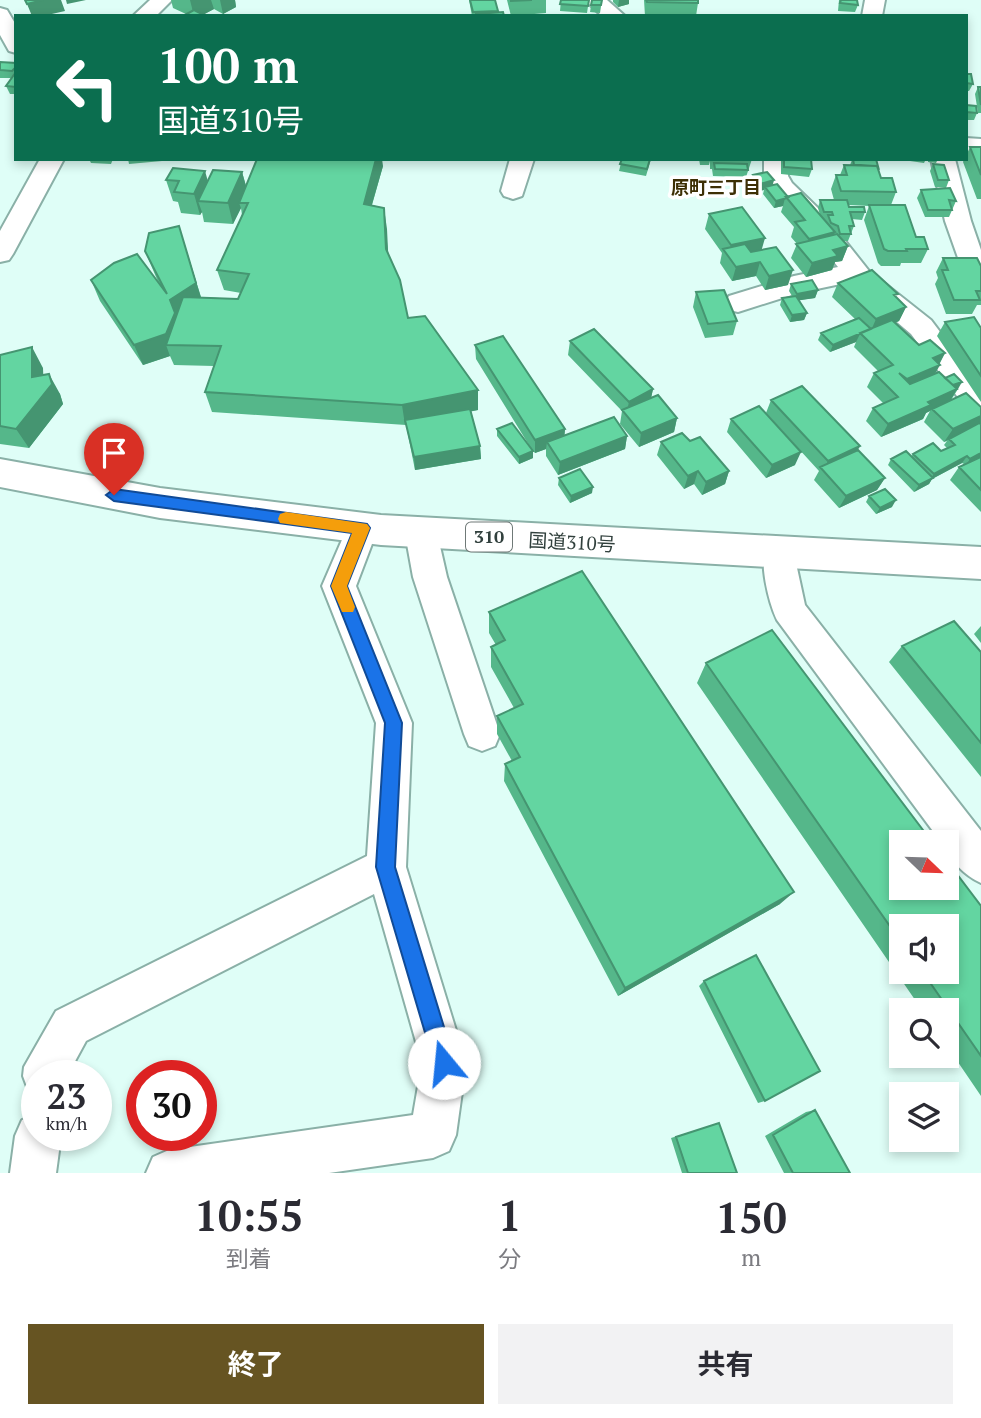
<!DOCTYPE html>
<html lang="ja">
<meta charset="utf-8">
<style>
body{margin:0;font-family:"PT Serif","Noto Sans JP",serif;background:#f2f2f3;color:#2b2b33;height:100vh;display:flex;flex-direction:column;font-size:26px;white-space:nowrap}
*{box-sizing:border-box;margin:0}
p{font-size:23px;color:#7c7c81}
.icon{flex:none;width:38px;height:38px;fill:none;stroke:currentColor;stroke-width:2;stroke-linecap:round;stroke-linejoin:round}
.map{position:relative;height:1173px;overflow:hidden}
.side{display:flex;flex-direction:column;background:#fff;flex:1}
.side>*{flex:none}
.banner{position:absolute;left:14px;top:14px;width:954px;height:147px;border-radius:0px;box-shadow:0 4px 10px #0003;background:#0b6e4f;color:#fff;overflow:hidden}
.needle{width:46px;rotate:113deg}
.fabs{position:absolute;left:889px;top:830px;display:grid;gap:14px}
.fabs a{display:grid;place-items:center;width:70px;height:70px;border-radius:0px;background:#fff;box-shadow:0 4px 10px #0003;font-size:35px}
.speed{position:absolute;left:21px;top:1060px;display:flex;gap:14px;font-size:35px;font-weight:700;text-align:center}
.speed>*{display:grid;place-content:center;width:91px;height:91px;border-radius:50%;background:#fff;box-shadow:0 4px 10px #0003;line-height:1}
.speed small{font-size:18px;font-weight:400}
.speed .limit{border:10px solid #d22;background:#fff;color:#111}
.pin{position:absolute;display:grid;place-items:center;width:60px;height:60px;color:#fff;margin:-72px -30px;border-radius:50% 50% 50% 0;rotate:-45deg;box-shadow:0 0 7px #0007}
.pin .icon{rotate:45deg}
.me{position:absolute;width:77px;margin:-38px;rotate:343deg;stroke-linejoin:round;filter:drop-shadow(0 0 5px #0008)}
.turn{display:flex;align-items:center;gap:24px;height:147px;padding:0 28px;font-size:32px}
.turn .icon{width:91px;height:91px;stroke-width:2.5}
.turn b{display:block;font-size:49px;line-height:60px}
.eta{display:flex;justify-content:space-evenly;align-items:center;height:119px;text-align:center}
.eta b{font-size:42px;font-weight:700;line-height:49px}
.button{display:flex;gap:14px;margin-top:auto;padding:14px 28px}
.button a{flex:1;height:80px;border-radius:0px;background:#665422;color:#fff;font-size:28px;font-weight:700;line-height:80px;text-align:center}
.button a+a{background:#f2f2f3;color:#2b2b33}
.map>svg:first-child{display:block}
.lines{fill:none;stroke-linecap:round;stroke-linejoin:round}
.minor-casing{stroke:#8ab0a7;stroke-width:4}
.highway-casing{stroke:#8ab0a7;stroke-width:4}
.minor{fill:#fff;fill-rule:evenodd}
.highway{fill:#fff;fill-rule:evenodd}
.wall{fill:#55b78a;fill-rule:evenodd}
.shaded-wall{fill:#459571}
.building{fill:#63d5a1;stroke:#459571;stroke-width:2}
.route{fill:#1a73e8;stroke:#114b97;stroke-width:2}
.slow{fill:#f59e0b}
.labels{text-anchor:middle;stroke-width:7;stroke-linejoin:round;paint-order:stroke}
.far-neighbourhood-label{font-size:18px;font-weight:bold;fill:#3d2f05;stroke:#fff}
.shield{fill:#fff;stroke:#6f7977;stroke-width:2}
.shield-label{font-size:18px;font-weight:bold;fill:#31403d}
.street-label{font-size:19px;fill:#31403d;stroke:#fff}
</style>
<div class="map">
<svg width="981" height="1173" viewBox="0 0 981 1173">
<rect width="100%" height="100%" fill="#dffef7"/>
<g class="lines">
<defs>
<path id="minor" d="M150,0H172L156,16H133Z
M585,0H607L625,16H602Z
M865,0H885L882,16H862Z
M0,8L7,10L16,25V53L9,51L0,35Z
M966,138L981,139V153L966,152Z
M40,159H64L13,254L9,260L0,262V231Z
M510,159H534L522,196L513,199L504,196L501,191Z
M764,159H788V176L792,183L823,213L869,271L931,320L981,386V418L971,415L911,334L850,282L798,293L738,312L729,310L725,303L729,296L794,276L838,267L805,225L773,192L764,176Z
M931,159H955L971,221L981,250V295L972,292L968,286L945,221Z
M362,515L373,519L378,528L356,586L412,723L406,867L466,1063L456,1135L449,1151L433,1158L329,1173H146L153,1157L169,1150L413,1115L422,1063L374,894L86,1041L67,1076H37V1095L29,1092L23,1076L24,1067L56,1011L367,856L376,723L322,586L351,519Z
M421,520L432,524L437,533L447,577L500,734L495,746L482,751L469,746L464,734L413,577L405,533L410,524Z
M778,541L789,544L794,554L805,605L981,831V883C966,876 947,860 947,842H941L777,620C769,603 758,561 767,544Z
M37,1114V1136H61L56,1173H10L15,1136L22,1120Z"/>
<path id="highway" d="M0,459L160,488L381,515L981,547V579L381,545L160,518L0,487Z"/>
</defs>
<use href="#minor" class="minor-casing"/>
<use href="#highway" class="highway-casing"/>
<use href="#minor" class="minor"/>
<use href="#highway" class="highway"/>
</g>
<path class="wall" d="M171,0H235L236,7L223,14L214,9L204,14H186L173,8Z
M469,0H495L498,13L504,16H472Z
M507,0H546V13L511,16Z
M561,0H589L587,13L560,11Z
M592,0H602L600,13L590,12Z
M613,0H629V4L618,7L613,2Z
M644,0H698V3L696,16H645Z
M839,0H857L858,5L855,12L838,11Z
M0,62L16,63V94H10L6,86L11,78H0Z
M966,74L973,84L969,91H966Z
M978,87H981V113H978L975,94Z
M966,105L977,113L974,120H966Z
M970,147H981V199H977L963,162L964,159H966V156Z
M89,159H113L111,164L91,163Z
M128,159H162V161L129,164Z
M622,159H651L646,176L619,171Z
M699,159H752L746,177L713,176L712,169H710V161L709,165H700Z
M781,159H811L812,169L809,177L781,174Z
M846,159H876L881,178L896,192L891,205L916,237L928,249L921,263H901L900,266H881L878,263L864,220L869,206L849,205V207L865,212L862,220L852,219L854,226L848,241H844L848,246L842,261L835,262L832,270L806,277L791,258L797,244L791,237L794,227L781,212L783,206L774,208L763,194L764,190L758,191L751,182L753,175L772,185L788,197L820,215L818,208L820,200H834L831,189L836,175H840L844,165H850L852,160Z
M896,159H926L924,163Z
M928,159H938L936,163L928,162Z
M933,164L949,180L946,188L935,187L930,171Z
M383,166L372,205L384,208L388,253L408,318L478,390V410L471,411L480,446L481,459L415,470L406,425L212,412L205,392L214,366L174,365L170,356L143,365L100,301L91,280L159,284L145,251L179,226L201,297L238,299L241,293L224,290L217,270L242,215L241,208L233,224L204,222L202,212L200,215L181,213L178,202L173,201L166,180H208L242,172L246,186Z
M921,190L956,201L949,217H925L917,198Z
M709,214L761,250L788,285L765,290L756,276L732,281L720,263L722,253L705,229Z
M943,258L981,266V305H977L972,314H946L935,284L938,278L936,272Z
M838,283L896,298L906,307L899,321L895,323L919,345L945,353L935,373L958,389L951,400L981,407V512L950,480L959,467L964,464L962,463L932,479L929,484L914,492L888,465L891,459L911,457L913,454L941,451L947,448L944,445L947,441L944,442L924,422L930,411L926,413L923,419L881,437L866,421L873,408L883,403L867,387L874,373L878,371L854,347L856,342L830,352L818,340L821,333L855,319L832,297Z
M791,284L818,290L815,298L799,300L807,313L804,320L790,322L780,305L782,298L792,296L789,291Z
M696,292L737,321L733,335L705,338L693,307Z
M945,322L981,328V402L937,336Z
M570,341L653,389L651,398L677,418L674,432L639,447L620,424L622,411L568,355Z
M475,345L565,429L564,436H627L625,449L558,475L546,456V449L535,453L533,451V458L519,464L497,436V429L532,450L476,359Z
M0,355L43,368V375L60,394L63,404L29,448L0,444Z
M771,400L858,450L885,478L877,490L839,508L814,480L819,471L766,413Z
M731,419L795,465L766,478L727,432Z
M690,441L729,471L725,484L702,495L694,484L684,489L657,455L661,442Z
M559,478L592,493L570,503L558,485Z
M869,496L892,507L876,514L866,502Z
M489,612L780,904L618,996L504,781L505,764L512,761L497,734V716L514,708L491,667V647L496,645L489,633Z
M981,626V643L974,634Z
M902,646L981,652V777L889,662Z
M706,663L981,906V1096L947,1046V1010H922L697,683ZM901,926L947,971H901Z
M704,981L765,1101L758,1103L699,986Z
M815,1110L850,1173H784L765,1136L806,1112Z
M719,1123L737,1173H682L671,1138Z"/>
<path class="shaded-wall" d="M43,0H61L65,11L43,16H32L27,4Z
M66,0H86L67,4Z
M190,0H211L214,9L201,16H194Z
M220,0H235L236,7L223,14Z
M619,0H629V4L618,7Z
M376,159H382L383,166L366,225L364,204Z
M205,171L211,192L198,201L202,212L200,215L194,194Z
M242,172L248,193L239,203L241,208L233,224L228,203Z
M774,180L772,188L765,187L764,190L758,191L760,184Z
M785,198L783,206L774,208L776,201Z
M384,208L387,229L389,270L386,249Z
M179,226L203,304L178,320L170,300Z
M835,232L830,247L804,253L809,239Z
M765,238L761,252L728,256L731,245Z
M848,246L842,261L835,262L832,270L806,277L812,263L833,250Z
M760,262L756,276L732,281L736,267Z
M793,270L788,285L765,290L769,276Z
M818,290L815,298L795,301L797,294Z
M906,307L899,321L870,333L876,319Z
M175,313L183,334L166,345L170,356L143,365L134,345Z
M807,313L804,320L790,322L792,315Z
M860,334L856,342L830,352L833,345Z
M32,347L43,368L44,394L49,374L60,394L63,404L29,448L16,429L32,377Z
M945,353L938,366L940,365L932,379L900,393L907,379L933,358Z
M962,382L958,389L944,394L948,387Z
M653,389L650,403L626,415L629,402Z
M957,389L949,403L932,409L930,411L926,413L923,419L881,437L888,424L928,402Z
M478,390V410L405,425L402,405Z
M981,416V423L979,427L949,439L944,442L953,429Z
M677,418L674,432L639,447L641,433Z
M565,429L564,443L547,442L546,449L535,453V440Z
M627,436L625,449L558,475L560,462Z
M480,446L481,459L415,470L414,457Z
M860,446L853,459L823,471L828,461Z
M533,451V458L519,464V457Z
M801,452L795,465L766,478L772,465Z
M981,453V457L966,465L970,459Z
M967,456L962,463L932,479L929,484L914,492L919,485L930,479L934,474Z
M698,471L694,484L684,489L688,476Z
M729,471L725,484L702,495L706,482Z
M885,478L877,490L839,508L846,496Z
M593,487L592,493L570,503L571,496Z
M896,500L892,507L876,514L880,508Z
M794,892L780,904L618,996L625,988Z"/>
<path class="building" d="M25,0H43L27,4Z
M470,0H495L498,11L473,12Z
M511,0H532L511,1Z
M561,0H589L588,6L560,4Z
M592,0H602L601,5H591Z
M646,0H698V3L647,2Z
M841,0H857L858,5L840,3Z
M194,10L206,16H183Z
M503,12L504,16H476V14Z
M0,62L16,63V67L12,71L0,70Z
M16,72V87L6,86Z
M966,74H971L973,84L966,83Z
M978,87H981V105Z
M966,105L976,106L977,113L966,112Z
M970,147H981V175Z
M257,159H376L364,204L384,208L386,249L400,280L408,318L425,316L478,390L402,405L205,392L221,346L166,345L183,297L238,299L249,274L217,270L248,203H239Z
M622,159H650L647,169L620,164Z
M784,159H811L812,169L784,167Z
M853,159H876L879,170L877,166L854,165Z
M714,163L747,164L748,170L715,169Z
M933,164L944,165L949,180H938Z
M844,165L877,166L881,178H892L896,192L841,191L836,175H847Z
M173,168L205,171L194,194L174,192L179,181L166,180Z
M213,170L242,172L228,203L198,201Z
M767,172L774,180L760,184L753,175Z
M777,184L788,197H786L787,198L776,201L765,187Z
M950,188L956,201L949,200L952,210H928L921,190Z
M801,193L835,232L809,239L795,222L805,220L786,197Z
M820,200H847L849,207H864L865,212H850L854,226H849L851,234H840L838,226L831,223L828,215H833L832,212H824Z
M869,205H905L916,237H924L928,249H906L907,251H888L884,249Z
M742,207L765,238L731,245L709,214Z
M179,226L196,283L170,300L175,313L166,334L134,345L91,280L114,263L137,254L167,294L145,251L149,233Z
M837,234L848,246L833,250L838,256L812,263L796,244Z
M745,244L751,252L776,247L793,270L769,276L760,262L736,267L723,249Z
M943,258H977L981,266V291H976L980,300H954L942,270H948Z
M872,270L898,294L894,295L906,307L876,319L838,283Z
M812,280L818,290L797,294L791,284Z
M724,290L737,321L708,324L696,292Z
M796,296L807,313L792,315L782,298Z
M974,317L981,328V376L945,322Z
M859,318L871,329L833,345L821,333Z
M892,320L919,345L930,340L945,353L933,358L940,365L907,379L899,373L910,384L939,372L957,389L928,402L931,405L888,424L873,408L898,397L874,373L893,365L860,333Z
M594,329L653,389L629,402L570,341Z
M503,336L565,429L535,440L475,345Z
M32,347V377L49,374L52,384L16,429L0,426V355Z
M954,374L962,382L953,385L945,378Z
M802,386L860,446L828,461L771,400Z
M966,393L981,407V416L953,429L932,409Z
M658,395L677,418L641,433L622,410Z
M759,406L801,452L772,465L731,419Z
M470,409L480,446L414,457L405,420Z
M614,417L627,436L560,462L547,442Z
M512,423L533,451L519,457L497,429Z
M979,423L981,424V453L970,459L967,456L934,474L913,454L933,443L941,451L955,445L949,439Z
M682,433L690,441L700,437L729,471L706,482L698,471L688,476L661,442Z
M858,450L885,478L846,496L820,467Z
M906,451L933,478L919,485L891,459Z
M981,457V490L959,467Z
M580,469L593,487L571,496L559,478Z
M885,489L896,500L880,508L869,496Z
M582,571L794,892L625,988L505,764L520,757L497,716L523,704L491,647L505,640L489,612Z
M954,621L981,652V743L902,646Z
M772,630L932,842H901V887H947V861L981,906V1056L922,971H947V926H901V942L706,663Z
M756,955L820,1071L765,1101L704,981Z
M815,1110L850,1173H793L773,1135Z
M719,1123L737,1173H688L676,1137Z"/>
<path class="route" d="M114,489L367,524L370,528L347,586L402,723L395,867L455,1063L452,1070L444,1073L437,1070L434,1063L376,867L385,723L331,586L352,533L114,501L106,495Z"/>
<path class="slow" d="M286,512L367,524L370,528L347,586L355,607L353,612H342L331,586L352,533L280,523L278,519L280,514Z"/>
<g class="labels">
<g class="far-neighbourhood-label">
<text x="716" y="194">原町三丁目</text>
</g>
<rect class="shield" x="466" y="522.5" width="46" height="29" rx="5"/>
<g class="shield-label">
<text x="489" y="543">310</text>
</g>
<g class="street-label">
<text transform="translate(572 542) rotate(3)" y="7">国道310号</text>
</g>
</g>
</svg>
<div class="fabs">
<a><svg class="needle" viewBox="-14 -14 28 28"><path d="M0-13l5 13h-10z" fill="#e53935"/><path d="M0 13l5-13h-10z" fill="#7c7c81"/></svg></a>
<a><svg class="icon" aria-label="sound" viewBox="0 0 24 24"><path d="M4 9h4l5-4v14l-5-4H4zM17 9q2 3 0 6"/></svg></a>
<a><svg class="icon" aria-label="search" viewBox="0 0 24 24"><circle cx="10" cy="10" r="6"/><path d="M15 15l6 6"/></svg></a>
<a><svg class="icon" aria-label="layers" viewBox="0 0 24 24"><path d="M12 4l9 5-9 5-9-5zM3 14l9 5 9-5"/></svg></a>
</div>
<div class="speed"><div>23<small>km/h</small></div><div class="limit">30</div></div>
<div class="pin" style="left:114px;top:495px;background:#d93025"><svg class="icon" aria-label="arrive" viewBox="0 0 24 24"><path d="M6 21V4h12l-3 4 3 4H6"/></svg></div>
<svg class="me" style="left:444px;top:1063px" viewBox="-20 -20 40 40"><circle r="19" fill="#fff"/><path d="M0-13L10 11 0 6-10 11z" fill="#1a73e8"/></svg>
<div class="banner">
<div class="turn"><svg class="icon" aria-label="left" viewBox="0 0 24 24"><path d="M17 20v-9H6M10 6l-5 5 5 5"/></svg><div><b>100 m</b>国道310号</div></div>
</div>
</div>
<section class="side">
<div class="eta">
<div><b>10:55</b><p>到着</p></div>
<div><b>1</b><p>分</p></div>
<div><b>150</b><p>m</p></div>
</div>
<div class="button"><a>終了</a><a>共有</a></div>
</section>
